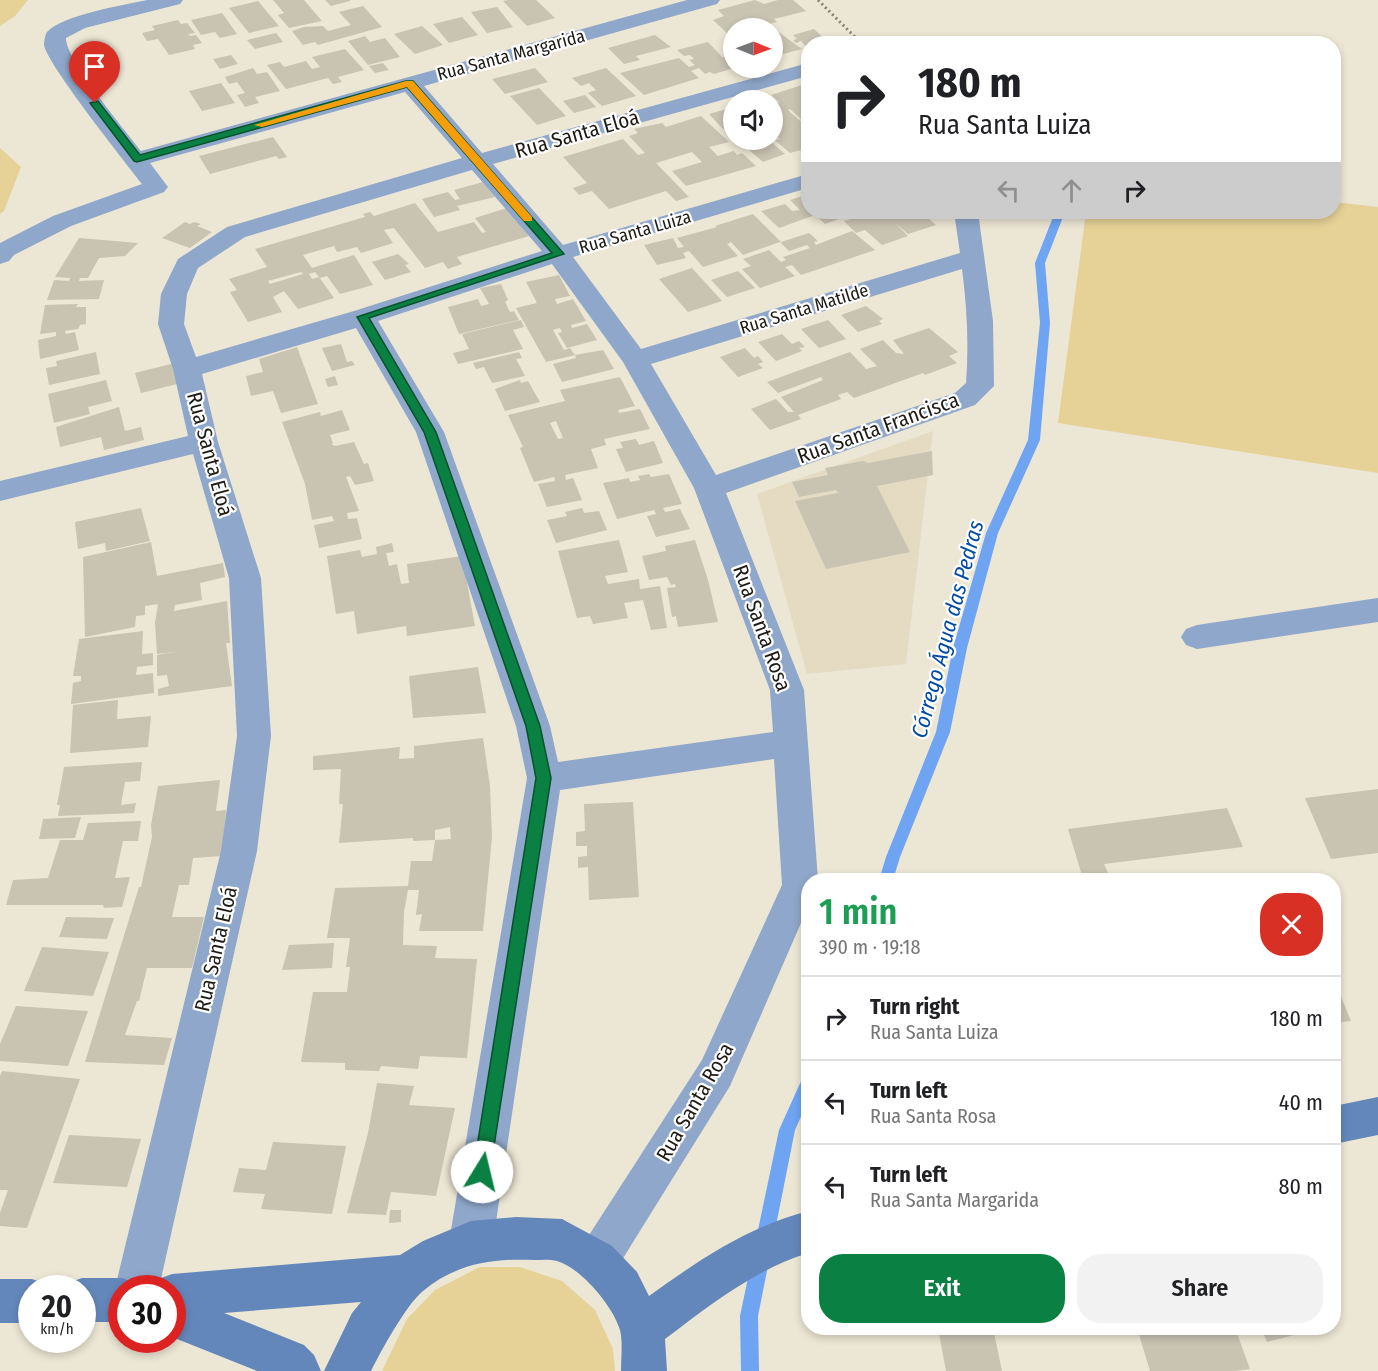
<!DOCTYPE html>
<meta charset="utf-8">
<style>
body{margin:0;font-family:"Fira Sans Condensed",sans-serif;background:#f2f2f2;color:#202124;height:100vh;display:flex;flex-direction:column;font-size:22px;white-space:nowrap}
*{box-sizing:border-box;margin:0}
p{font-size:20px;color:#757577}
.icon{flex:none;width:33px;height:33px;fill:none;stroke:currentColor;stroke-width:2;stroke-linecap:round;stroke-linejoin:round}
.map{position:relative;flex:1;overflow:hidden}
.details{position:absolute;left:801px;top:873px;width:540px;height:462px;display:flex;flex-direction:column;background:#fff;border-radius:24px;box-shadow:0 3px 9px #0003}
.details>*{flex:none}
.top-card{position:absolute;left:801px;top:36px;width:540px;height:183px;border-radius:24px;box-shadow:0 3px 9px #0003;background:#fff;color:#202124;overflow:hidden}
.needle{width:39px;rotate:91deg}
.controls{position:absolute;left:723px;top:18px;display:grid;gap:12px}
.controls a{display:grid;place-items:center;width:60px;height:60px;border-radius:50%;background:#fff;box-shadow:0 3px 9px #0003;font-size:30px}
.speed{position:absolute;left:18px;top:1275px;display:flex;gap:12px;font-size:30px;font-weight:700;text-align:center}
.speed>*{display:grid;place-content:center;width:78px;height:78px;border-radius:50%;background:#fff;box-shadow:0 3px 9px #0003;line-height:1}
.speed small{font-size:15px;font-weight:400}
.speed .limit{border:9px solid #d22;background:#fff;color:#111}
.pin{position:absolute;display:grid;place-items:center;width:51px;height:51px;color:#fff;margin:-62px -26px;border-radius:50% 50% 50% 0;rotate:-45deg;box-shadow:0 0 6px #0007}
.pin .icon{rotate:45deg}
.me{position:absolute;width:66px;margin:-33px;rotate:9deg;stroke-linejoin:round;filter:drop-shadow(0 0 4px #0008)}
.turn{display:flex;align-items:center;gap:21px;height:126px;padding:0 18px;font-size:27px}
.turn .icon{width:78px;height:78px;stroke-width:2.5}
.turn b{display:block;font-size:42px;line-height:51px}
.lanes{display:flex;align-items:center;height:57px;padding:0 18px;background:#0003;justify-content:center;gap:30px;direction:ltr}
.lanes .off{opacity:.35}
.round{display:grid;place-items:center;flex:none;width:63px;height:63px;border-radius:24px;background:#f2f2f2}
.head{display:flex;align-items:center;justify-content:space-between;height:102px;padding:0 18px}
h1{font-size:36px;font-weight:600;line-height:45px;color:#1e9e55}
.button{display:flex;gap:12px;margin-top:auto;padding:12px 18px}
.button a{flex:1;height:69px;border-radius:24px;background:#0b8043;color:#fff;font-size:24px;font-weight:600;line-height:69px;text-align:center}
.button a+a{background:#f2f2f2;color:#202124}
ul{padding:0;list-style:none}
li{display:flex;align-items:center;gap:18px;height:84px;padding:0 18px;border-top:2px solid #e0e0e0}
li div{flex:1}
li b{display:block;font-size:22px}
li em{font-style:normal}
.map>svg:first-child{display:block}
.built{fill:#e4dbc2}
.green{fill:#e6d297}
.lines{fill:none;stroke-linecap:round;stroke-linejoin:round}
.stream{fill:#6fa4f3;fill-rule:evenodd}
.building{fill:#c9c3b2;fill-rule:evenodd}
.path{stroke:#878376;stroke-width:3;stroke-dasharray:2 3;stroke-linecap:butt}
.street{fill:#8fa7ca;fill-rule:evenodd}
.secondary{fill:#6487bb;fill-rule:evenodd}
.route{fill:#0b8043;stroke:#07532c;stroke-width:1.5}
.slow{fill:#f59e0b}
.labels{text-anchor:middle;stroke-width:4.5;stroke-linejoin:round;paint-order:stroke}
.far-street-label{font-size:18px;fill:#1d1b14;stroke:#fff}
.street-label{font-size:21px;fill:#1d1b14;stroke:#fff}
.water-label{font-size:22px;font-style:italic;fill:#014ba6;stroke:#fff}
</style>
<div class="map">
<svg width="1378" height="1371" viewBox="0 0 1378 1371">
<rect width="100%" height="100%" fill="#ece6d4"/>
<path class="built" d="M933,431L906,664L807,674L757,494Z"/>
<path class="green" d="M0,0H28L15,16L0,26Z
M0,148L21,167L4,211L0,214Z
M1334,202L1378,207V473L1058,423L1086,212H1334Z
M480,1267H520L562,1281L595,1310L613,1349L615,1371H382L407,1319L435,1290Z"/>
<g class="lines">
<path class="stream" d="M1055,212H1065L1045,263L1050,323L1040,440L998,533L967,648L950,732L900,857L893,880H879L886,857L936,732L953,648L986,533L1028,440L1040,323L1035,263Z
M808,1076V1101L795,1130L758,1316L759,1371H741L740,1316L779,1130L802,1079Z"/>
</g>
<path class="building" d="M273,0H304L322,21L289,28L278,15L284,13Z
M325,0H350V1L331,6Z
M508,0H536L555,18L527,26L503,1Z
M755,0L764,4L778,0H793L806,11L774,19L777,22L755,28H734V35L730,36L713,20L724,16L718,10Z
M258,1L279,26L249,33L229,8Z
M363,6L382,27L318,45L315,42L303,45L292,31L304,27L323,26L328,31L351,25L339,12Z
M497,7L513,27L487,33L471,12Z
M222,13L237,34L220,38L215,32L201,35L191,20Z
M462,17L478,35L449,43L433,24Z
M178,20L181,24L187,23L195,33L188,34L190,36L196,35L202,43L193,45L195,49L169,55L158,39L147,41L142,33L155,30L152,26Z
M422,26L443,45L415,54L394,34Z
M814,29L828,42L808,44V48L801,41L796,43L793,40L797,39L793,35Z
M777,31L802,49L772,57V32Z
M276,33L283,42L255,49L247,40Z
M655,35L671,47L636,56L640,60L624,64L608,48Z
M365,36L370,42L385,38L400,57L368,65L348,41Z
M708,42L722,57H734V68L714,74L710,72L705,74L699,68L691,71L699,78L644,95L620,73L679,58L689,67L695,65L689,60L694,59L690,55L684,56L677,50Z
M345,49L364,70L338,77L342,82L333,84L328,78L286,89L267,65L280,62L284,67L306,61L312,69L320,67L312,57Z
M231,55L238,64L220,69L213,59Z
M383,63L389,70L375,73L369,66Z
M253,68L257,74L267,72L280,91L255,97L259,103L245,107L237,95L245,93L237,82L229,84L225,77Z
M535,68L548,82L505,94L492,79Z
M606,68L636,96L602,106L588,93L596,90L589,83L581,86L572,78Z
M221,83L235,103L202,111L189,91Z
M802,85L808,91V118L802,120L790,109L788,110L808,128L804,131L808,135V148L790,153L775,140L780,139L777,137L772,138V104L779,102L771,95Z
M539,88L566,116L537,125L510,96Z
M585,95L596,107L574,113L563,101Z
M730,108L734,112V126L723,129L709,114Z
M701,116L729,142L709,147L718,156L734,151L737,155L742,153L756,166L686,186L672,171L702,162L692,152L656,163L689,197L676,201L666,191L609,209L592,191L579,195L573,188L587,183L563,157L623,139L638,155L645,153L629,136L638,133L634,129L662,123L666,127Z
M273,137L287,157L279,159L276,156L210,174L199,156Z
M770,141L785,154L763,162L747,148Z
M483,182L495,197L457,206L460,210L434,217L422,199L448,192L455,200L460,199L454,190Z
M808,194V212H859L825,224L815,215L779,228L761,211L785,204L792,211L800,210L790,200Z
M415,203L438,232L474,222L482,233L486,232L475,218L507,208L529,236L457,257L462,264L448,269L443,262L425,268L394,228L384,230L393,243L361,253L357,247L337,252L334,246L303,255L312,268L354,255L373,285L340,294L327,276L320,278L315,272L309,274L312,279L319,277L334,298L298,309L284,291L273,297L282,312L248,322L230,292L237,290L229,279L267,267L255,249L365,217L363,214L370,212L374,216ZM301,272L303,274L270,284L268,281Z
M874,212H921L936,225L908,234L894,222L908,236L882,245L865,230L856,233L844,221Z
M753,214L781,242L809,233L818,241L814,242L816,245L852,231L875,250L801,275L792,265L785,267L795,276L760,288L742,269L751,266L743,259L769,250L781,262L786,260L783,257L810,248L807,245L789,251L780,242L743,255L731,242L727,244L738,256L703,267L689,251L683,253L686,258L657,265L644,245L673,238L678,248L684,247L677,238L717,227L715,226Z
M185,222L190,224L194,222L201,224L197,226L212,232L190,248L162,238Z
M79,238L138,243L125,256L99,258L88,278H80L79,281L104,280L99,299L47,300L54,280L69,281L70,278L55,277Z
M398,254L409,264L405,265L411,272L385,280L372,262Z
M692,268L722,301L688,312L659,279Z
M738,271L755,288L727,297L711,280Z
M559,275L570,296L555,299L557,304L573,299L586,321L571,325L572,328L587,324L597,340L567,348L558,333L562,332L560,328L553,330L564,350L570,348L575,355L546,362L516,308L537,303L526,282Z
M501,284L508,300L505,302L510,312L514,311L519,320L459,334L448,307L478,299L481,306L489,304L480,288Z
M78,304L76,307H86V324L80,325L78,329L65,331L66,334L75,332L79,350L40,359L38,340L56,336V332L40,334L45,305Z
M866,306L883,319L879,321L882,324L858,332L841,315Z
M521,320L524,327L513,330L523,349L458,364L453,353L469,349L462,334Z
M828,320L846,339L819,348L801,329Z
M929,328L958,352L949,356L957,363L925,375L923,373L854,398L847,392L838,395L841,399L798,415L801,419L770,430L751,409L776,399L788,412H794L781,397L823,380L821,377L778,393L767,382L850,352L866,369L877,366L860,349L883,340L896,353L904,354L893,340Z
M782,334L792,344L799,341L805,347L799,348L802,351L776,361L758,342Z
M341,344L347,362L352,361L355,365L332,371L322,348Z
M297,347L318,404L281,413L273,391L251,396L246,376L263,372L259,359Z
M745,348L754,358L758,356L763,362L758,364L763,368L738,377L720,357Z
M603,350L614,369L562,382L553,364L576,358L575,355Z
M96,352L100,374L49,385L46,368L57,366L56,361Z
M519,352L522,358L516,359L525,376L492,383L484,367L476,369L473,363Z
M175,363L181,383L141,393L135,373Z
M335,376L338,385L328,387L325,379Z
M620,377L635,406L618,410L619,413L640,409L650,429L604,439L606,445L591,449L598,468L565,475L566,480L573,478L582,500L547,507L538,484L555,481L554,477L534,482L520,448L523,447L508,415L565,401L560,390ZM556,421L563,438L558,439L550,423Z
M106,380L112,401L88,407L90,414L54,423L48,394Z
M520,380L521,383L528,381L540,402L505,411L495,389Z
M119,407L125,431L141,427L144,440L104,450L101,437L60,447L56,427Z
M342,410L350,430L330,435L333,443L331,444L335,446L354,442L364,464L368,463L374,481L355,485L350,476L346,477L359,511L347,513L348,519L357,518L362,539L319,548L314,525L334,521L332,516L312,520L305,484L282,422L320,412L321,416Z
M636,439L639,445L654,441L663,463L626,472L616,449L623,448L620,442Z
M932,451L933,475L877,486L910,552L826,569L795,501L838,493L836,490L799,497L792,482L828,475L825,468L863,461L868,463Z
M649,474L651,477L669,474L682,504L663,508L665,512L680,509L690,529L656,537L647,516L656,514L654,510L617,519L603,483L629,478L630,482L640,480L638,476Z
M141,508L150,541L106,551L105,543L78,549L75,522Z
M582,508L584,513L599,511L607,530L556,543L547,520L567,516L565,512Z
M619,540L628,572L605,576L608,584L639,579L640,589L660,586L667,628L651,630L643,600L624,603L628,618L593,624L590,616L577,618L558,551Z
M695,540L708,580L718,622L678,627L676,616L672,617L667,588L676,587L675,584L671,585L667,577L649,580L642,556L666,551L665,546Z
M151,542L157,576L223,563L225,577L200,583L202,600L175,605L174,611L227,601L230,643H226L232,686L158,696V689L169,686L167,675L157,676V655L174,652L157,654L155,623L158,604L145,606V615L136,616L135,627L85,637L83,557Z
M392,543L394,552L386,553L389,566L397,564L401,584L409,583L407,564L462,556L475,626L407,636L406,626L357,634L354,611L336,614L327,556L360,550L362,557L377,554L376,547Z
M143,631L142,654L153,653V665L137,667L136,675L153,673L154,693L71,704L73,683L81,681V676H73L79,639Z
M478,667L486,713L413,718L409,676Z
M118,700L117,719L151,716L148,747L70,753L73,705Z
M483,738L490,786L492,837L483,931H419L422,914L416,915L419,890H408L404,912L403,945L437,946L435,958L477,959L467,1058L420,1056L418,1069L381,1066L379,1071L345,1070V1063L301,1062L313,992H347L350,967H346L350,938H327L335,888L408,886L411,861H432L435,840L413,841V838L339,843L343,804H339L341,769L313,770V756L400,747L399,759L414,758V746ZM450,827L451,839L435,840V830Z
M142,762L140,781L125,782L121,805L136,803L134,813L58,816L60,805H57L64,767Z
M220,780L216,811L226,810L222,856L193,858L189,885H179L172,917H204L192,968H147L139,1001H137L125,1035L172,1038L164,1065L85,1062L139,887H141L152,837L151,825L158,786Z
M1378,789V853L1331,859L1305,798Z
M633,802L639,897L589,900L588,867L578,868V857L587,856V846H576V832L585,831L584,804Z
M1227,808L1243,847L1104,864L1109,875L1083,879L1068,829Z
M81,817L75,838L39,839L43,819Z
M141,821L138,841H123L115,878L130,877L122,907L104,908L103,905H6L13,880L48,878L60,840H83L88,823Z
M66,917L114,918L107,939L59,937Z
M334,943L332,968L282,970L289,945Z
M42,947L109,952L93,996L24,991Z
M1334,979L1351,1021L1334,1023Z
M16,1006L88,1011L68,1066L0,1061V1044Z
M2,1071L80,1079L27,1228L0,1226V1213L8,1190H0V1076Z
M377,1083L414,1086L409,1105L455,1108L436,1196L391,1192L386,1215L347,1213L368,1133Z
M69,1135L141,1139L127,1187L53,1183Z
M273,1142L346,1146L332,1214L261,1209L265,1194L233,1192L239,1168L266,1170Z
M390,1210H401V1222L389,1223Z
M938,1328H993L1002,1371H946Z
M1137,1328H1235L1250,1369L1234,1371H1150Z
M1261,1328H1321L1267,1342Z"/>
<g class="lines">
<path class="path" d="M818,0L862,44"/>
<path class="street" d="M147,0H183L180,4L85,28L66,38C65,59 125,130 141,151L687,0H720L717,4L424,86L482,153L808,63V76L493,164L563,245L808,174V188L573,257L641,349L960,253L954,212H978L993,321L994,386L975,405L726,493L804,690L818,880H808V907L730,1086L612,1276L597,1283L582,1276L575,1261L582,1246L702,1060L782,885L774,759L560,790L493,1242L486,1257L471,1263L456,1257L449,1242L527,778L516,726L416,432L356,328L202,374L218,442L261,578L271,736L257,851L159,1288H122V1303L115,1288L221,851L237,736L229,578L193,454L0,501V481L188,436L173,369L158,324L161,294L178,259L227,227L462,158L405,92L150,163L168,187L164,192L71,226L14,255L9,261L0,264V243L53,216L142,184C125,162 47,64 44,45C44,41 45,35 47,32C62,15 125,5 147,0ZM472,170L542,251L354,311L196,357L184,324L187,294L198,268L245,237ZM552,264L623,362L694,488L770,690L773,732L558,762L550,726L444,432L378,321ZM962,269C967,307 969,345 966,383L955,393L716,475L651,364Z
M1378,598V622L1197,649L1186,645L1181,637L1186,629L1197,625Z"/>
<path class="secondary" d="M1378,1097V1135L1334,1144V1106Z
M808,1211V1253C754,1270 710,1305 665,1339L667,1371H621C621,1358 623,1342 620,1330C613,1306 581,1268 557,1261C550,1259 541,1260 534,1260C493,1258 455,1264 423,1291C406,1305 381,1351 371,1371H324L352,1313L361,1302L224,1313L304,1345L314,1355L321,1371H257L172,1337V1288H153L156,1280L172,1274L400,1255L423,1241L471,1221L516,1217L562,1219L612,1246L637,1272L649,1296C699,1260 748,1227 808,1211Z
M82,1278H122L138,1284L139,1288H122V1322H82V1288H65L66,1284Z
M0,1279H32L48,1285L49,1288H32V1323H0Z"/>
</g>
<path class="route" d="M406,81H413L564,254L369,318L436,432L540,726L551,778L490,1172L488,1178L482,1181L476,1178L473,1172L536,778L526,726L424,432L357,317L552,253L407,87L137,162L134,161L90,103L98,101L140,155Z"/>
<path class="slow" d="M406,81H413L532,217V221H524L407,87L262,127L254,125Z"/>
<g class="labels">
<g class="far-street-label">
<text transform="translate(511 55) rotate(-15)" y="6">Rua Santa Margarida</text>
<text transform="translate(635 232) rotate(-16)" y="6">Rua Santa Luiza</text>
<text transform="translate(804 309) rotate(-17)" y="6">Rua Santa Matilde</text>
</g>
<g class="street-label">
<text transform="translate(577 134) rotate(-16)" y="7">Rua Santa Eloá</text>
<text transform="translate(878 428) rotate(-20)" y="7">Rua Santa Francisca</text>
<text transform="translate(210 454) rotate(75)" y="7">Rua Santa Eloá</text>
<text transform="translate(762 628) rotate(70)" y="7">Rua Santa Rosa</text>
<text transform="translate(216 949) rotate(-77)" y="7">Rua Santa Eloá</text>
<text transform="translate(695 1102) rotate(-60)" y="7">Rua Santa Rosa</text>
</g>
<g class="water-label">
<text transform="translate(947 629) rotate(-75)" y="8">Córrego Água das Pedras</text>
</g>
</g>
</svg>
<div class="controls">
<a><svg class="needle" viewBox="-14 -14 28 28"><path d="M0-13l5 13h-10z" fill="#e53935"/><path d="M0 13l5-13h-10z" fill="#757577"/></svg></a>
<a><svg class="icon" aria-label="sound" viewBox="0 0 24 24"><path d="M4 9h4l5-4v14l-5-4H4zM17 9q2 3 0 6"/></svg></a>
</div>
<div class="speed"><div>20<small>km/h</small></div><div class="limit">30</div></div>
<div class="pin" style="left:95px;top:103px;background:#d93025"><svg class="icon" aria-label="arrive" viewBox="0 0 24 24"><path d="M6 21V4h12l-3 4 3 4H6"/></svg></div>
<svg class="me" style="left:482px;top:1172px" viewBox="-20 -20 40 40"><circle r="19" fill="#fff"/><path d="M0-13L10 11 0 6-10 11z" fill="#0b8043"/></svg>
<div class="top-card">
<div class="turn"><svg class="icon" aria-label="right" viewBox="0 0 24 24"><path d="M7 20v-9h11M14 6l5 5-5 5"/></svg><div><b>180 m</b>Rua Santa Luiza</div></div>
<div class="lanes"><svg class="icon off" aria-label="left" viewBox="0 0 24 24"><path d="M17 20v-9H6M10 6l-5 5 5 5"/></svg><svg class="icon off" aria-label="ahead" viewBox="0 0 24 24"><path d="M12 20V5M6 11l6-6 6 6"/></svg><svg class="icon" aria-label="right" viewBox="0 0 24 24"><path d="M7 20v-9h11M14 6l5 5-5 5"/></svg></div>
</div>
<section class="details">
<div class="head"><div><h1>1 min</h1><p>390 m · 19:18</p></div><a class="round" style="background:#d93025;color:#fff"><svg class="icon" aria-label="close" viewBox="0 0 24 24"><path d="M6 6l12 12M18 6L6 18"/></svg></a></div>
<ul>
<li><svg class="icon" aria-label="right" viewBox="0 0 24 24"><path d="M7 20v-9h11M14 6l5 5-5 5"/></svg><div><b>Turn right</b><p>Rua Santa Luiza</p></div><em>180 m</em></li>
<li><svg class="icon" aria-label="left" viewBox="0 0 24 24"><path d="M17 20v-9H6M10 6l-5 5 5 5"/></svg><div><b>Turn left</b><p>Rua Santa Rosa</p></div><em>40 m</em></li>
<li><svg class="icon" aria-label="left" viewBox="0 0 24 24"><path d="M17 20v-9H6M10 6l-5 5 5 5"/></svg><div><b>Turn left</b><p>Rua Santa Margarida</p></div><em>80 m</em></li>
</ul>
<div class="button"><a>Exit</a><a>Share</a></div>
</section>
</div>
